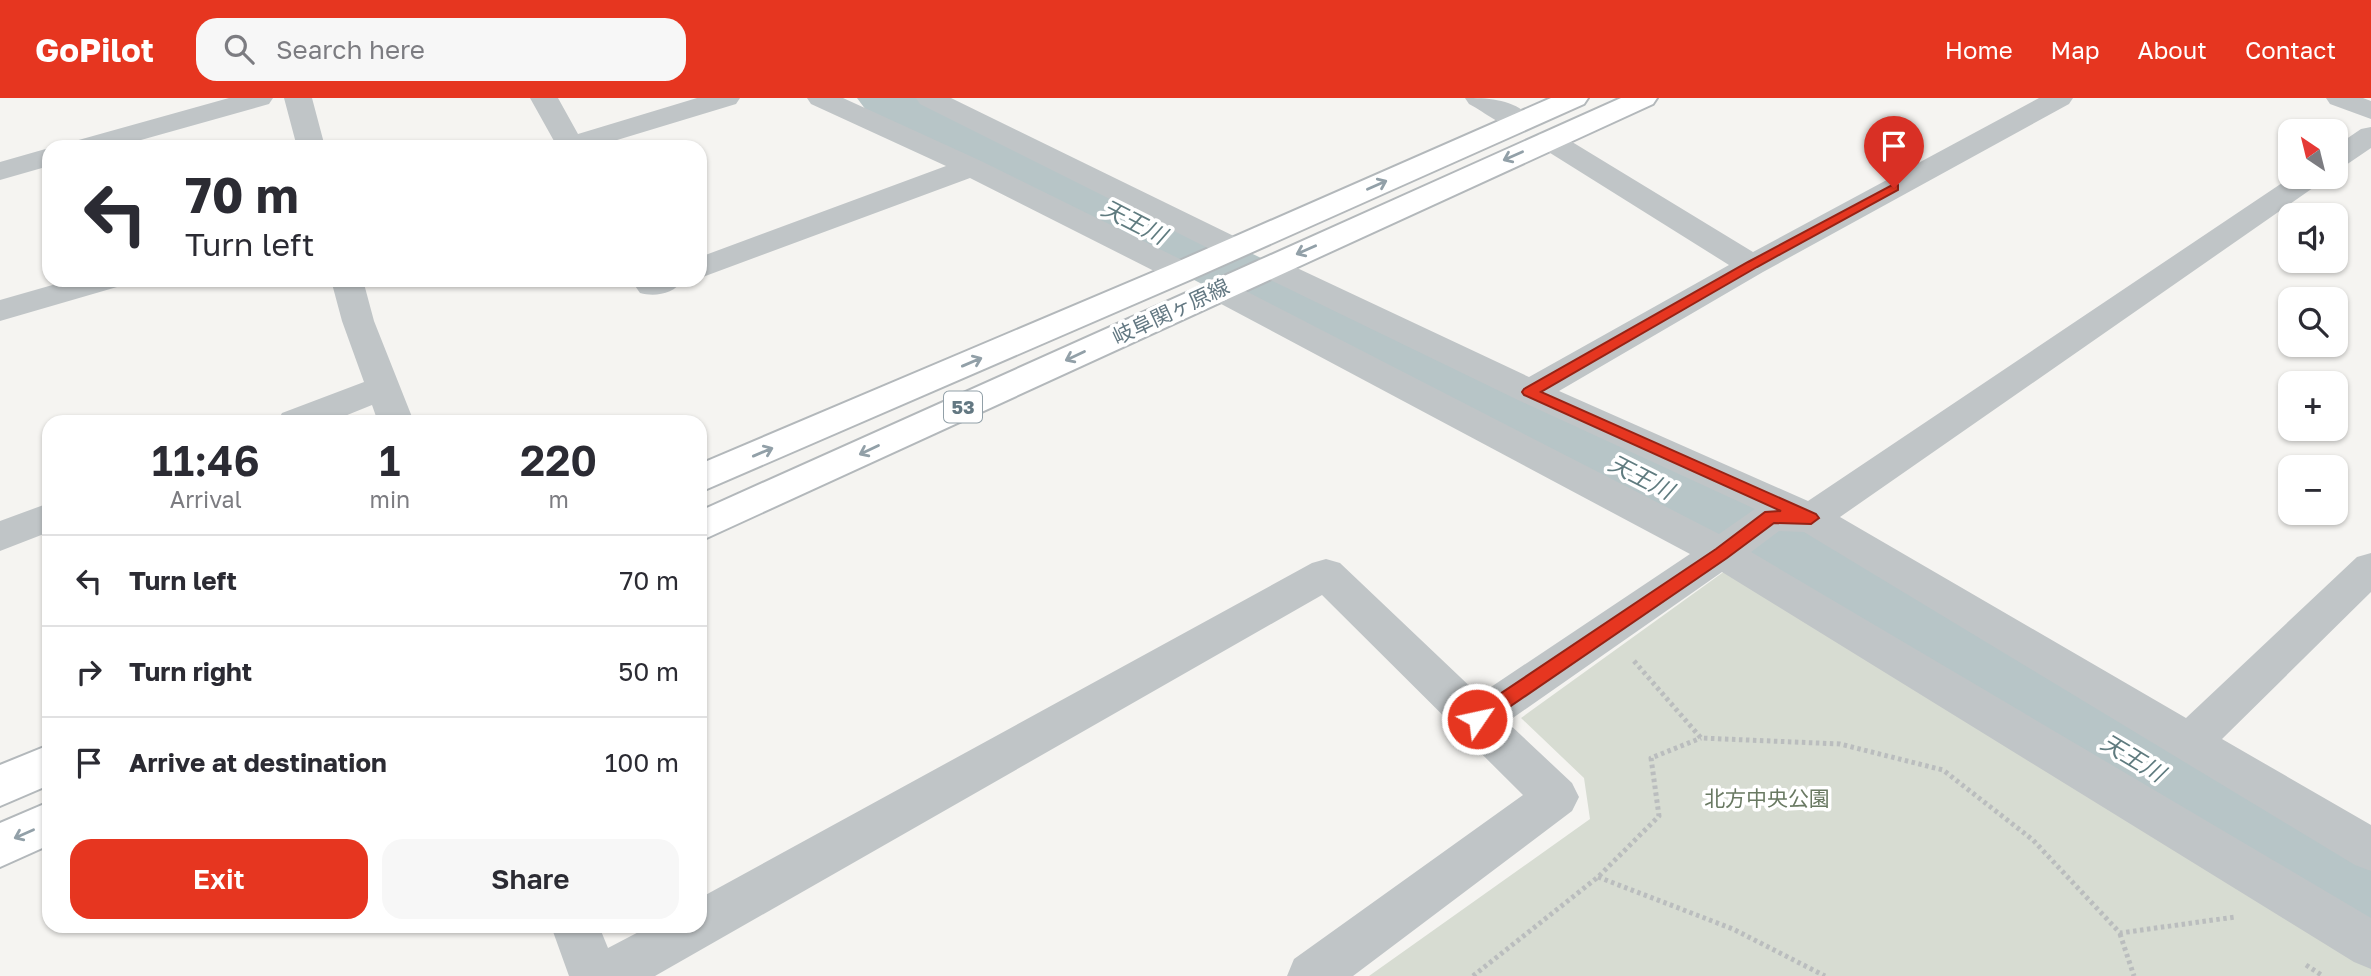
<!DOCTYPE html>
<meta charset="utf-8">
<style>
body{margin:0;font-family:"Golos Text","Noto Sans JP",sans-serif;background:#f7f7f7;color:#2b2b33;height:100vh;display:flex;flex-direction:column;font-size:26px;white-space:nowrap}
*{box-sizing:border-box;margin:0}
p{font-size:23px;color:#7c7c81}
.icon{flex:none;width:38px;height:38px;fill:none;stroke:currentColor;stroke-width:2;stroke-linecap:round;stroke-linejoin:round}
.map{position:relative;flex:1;overflow:hidden}
.panel{position:absolute;left:42px;top:317px;width:665px;height:518px;display:flex;flex-direction:column;background:#fff;border-radius:21px;box-shadow:0 2px 5px #0004}
.panel>*{flex:none}
.hud{position:absolute;left:42px;top:42px;width:665px;height:147px;border-radius:21px;box-shadow:0 2px 5px #0004;background:#fff;color:#2b2b33;overflow:hidden}
.needle{width:46px;rotate:325deg}
.buttons{position:absolute;left:2278px;top:21px;display:grid;gap:14px}
.buttons a{display:grid;place-items:center;width:70px;height:70px;border-radius:14px;background:#fff;box-shadow:0 2px 5px #0004;font-size:35px}
.pin{position:absolute;display:grid;place-items:center;width:60px;height:60px;color:#fff;margin:-72px -30px;border-radius:50% 50% 50% 0;rotate:-45deg;box-shadow:0 0 7px #0007}
.pin .icon{rotate:45deg}
.me{position:absolute;width:77px;margin:-38px;rotate:56deg;stroke-linejoin:round;filter:drop-shadow(0 0 5px #0008)}
.turn{display:flex;align-items:center;gap:24px;height:147px;padding:0 28px;font-size:32px}
.turn .icon{width:91px;height:91px;stroke-width:2.5}
.turn b{display:block;font-size:49px;line-height:60px}
.eta{display:flex;justify-content:space-evenly;align-items:center;height:119px;text-align:center}
.eta b{font-size:42px;font-weight:600;line-height:49px}
.cta{display:flex;gap:14px;margin-top:auto;padding:14px 28px}
.cta a{flex:1;height:80px;border-radius:21px;background:#e63620;color:#fff;font-size:28px;font-weight:600;line-height:80px;text-align:center}
.cta a+a{background:#f7f7f7;color:#2b2b33}
ul{padding:0;list-style:none}
li{display:flex;align-items:center;gap:21px;height:91px;padding:0 28px;border-top:2px solid #e1e1e2}
li div{flex:1}
li b{display:block;font-size:26px}
li em{font-style:normal}
header{display:flex;align-items:center;gap:42px;box-sizing:border-box;height:98px;padding:0 35px;background:#e63620;color:#fff}
header strong{font-size:33px}
nav{display:flex;gap:38px;margin-inline-start:auto;font-size:24px}
.search{width:490px;height:63px;background:#f7f7f7;display:flex;align-items:center;gap:18px;box-sizing:border-box;padding:0 24px;border-radius:21px;color:#7c7c81;font-size:26px}
.map>svg:first-child{display:block}
.green{fill:#d7dcd2}
.lines{fill:none;stroke-linecap:round;stroke-linejoin:round}
.river{fill:#b7c5c7;fill-rule:evenodd}
.primary-casing{stroke:#b3b8bb;stroke-width:4}
.path{stroke:#babdbe;stroke-width:5;stroke-dasharray:3.5 3.5;stroke-linecap:butt}
.minor{fill:#c0c5c7;fill-rule:evenodd}
.primary{fill:#fff;fill-rule:evenodd}
.oneway{stroke:#92a0a8}
.route{fill:#e63620;stroke:#962315;stroke-width:2}
.labels{text-anchor:middle;stroke-width:7;stroke-linejoin:round;paint-order:stroke}
.shield{fill:#fff;stroke:#92a0a8;stroke-width:2}
.shield-label{font-size:19px;font-weight:bold;fill:#637882}
.street-label{font-size:21px;fill:#637882;stroke:#fff}
.park-label{font-size:21px;fill:#697962;stroke:#fff}
.water-label{font-size:23px;font-style:italic;fill:#5f7b7f;stroke:#fff}
</style>
<header>
<strong>GoPilot</strong>
<div class="search"><svg class="icon" aria-label="search" viewBox="0 0 24 24"><circle cx="10" cy="10" r="6"/><path d="M15 15l6 6"/></svg>Search here</div>
<nav><a>Home</a><a>Map</a><a>About</a><a>Contact</a></nav>
</header>
<div class="map">
<svg width="2371" height="878" viewBox="0 0 2371 878">
<rect width="100%" height="100%" fill="#f5f4f1"/>
<path class="green" d="M1729,470L2371,855V878H1369L1590,721L1584,680L1521,620Z"/>
<g class="lines">
<path class="river" d="M857,0H932L1812,428L2371,747V850L2335,836L1754,472L866,12Z"/>
<defs>
<path id="primary" d="M1551,0H1588L1584,6L1192,181L700,394V366L1170,167Z
M1621,0H1657L1653,6L700,443V413Z
M49,647V687L0,708V667Z
M49,704V747L0,769V725Z"/>
</defs>
<use href="#primary" class="primary-casing"/>
<path class="path" d="M1634,563L1701,640L1840,646L1943,672L2033,742L2120,835L2235,819
M1598,779L1733,831L1825,878
M2120,836L2134,878
M2306,867L2323,878
M1473,878L1598,779L1659,718L1651,660L1701,640"/>
<path class="minor" d="M229,0H273L269,6L116,49H71L75,43Z
M284,0H312L325,49H297Z
M530,0H558L578,36L697,0H740L736,6L594,49H550L554,43Z
M807,0H843L981,63L1192,167L1197,174L1192,181L1181,184L1170,181L970,80L700,180V159L946,68L811,6Z
M916,0H951L1244,143L1248,150L1244,157L1233,159L1222,157L920,6Z
M1465,0C1490,0 1518,1 1534,24L1530,30C1508,35 1488,16 1469,6Z
M2039,0H2073L2069,6L1763,174L1559,293L1808,403L2291,79H2324L2320,85L1840,419L2186,620L2357,459L2371,455V494L2222,641L2371,727V773L2355,767L1804,434L1779,433L1751,454L2371,820V871L2354,864L1722,474L1507,624L1572,685L1579,699L1572,713L1353,878H1287L1294,861L1523,697L1322,497L655,878H569L551,828H599L608,850L650,828H700V800L1312,465L1326,461L1340,465L1479,597L1690,456L1208,199L1203,192L1208,185L1219,182L1230,185L1719,436L1755,411L1518,302L1258,176L1253,169L1258,162L1269,159L1280,162L1529,279L1729,167L1539,48L1535,42L1539,36L1549,34L1559,36L1753,154Z
M2326,0H2363L2371,3V21L2330,6Z
M2371,29V50L2346,67L2336,70V48L2361,31Z
M49,50V68L0,82V64Z
M70,182H122L117,189L0,223V202Z
M331,182H363L374,223L414,324H378L372,307L330,324H277L282,315L364,284L342,223Z
M631,182H683C674,196 655,199 640,195Z
M49,405V434L0,453V423Z"/>
<use href="#primary" class="primary"/>
</g>
<defs><path id="oneway-shaft" d="M-6 0H5M1.5-3L5.5 0L1.5 3" fill="none" stroke-width="1.6" stroke-linecap="round" stroke-linejoin="round" transform="scale(1.75)"/></defs>
<g class="oneway">
<use href="#oneway-shaft" transform="translate(1513 58) rotate(156)"/>
<use href="#oneway-shaft" transform="translate(1377 87) rotate(-24)"/>
<use href="#oneway-shaft" transform="translate(1306 152) rotate(156)"/>
<use href="#oneway-shaft" transform="translate(1075 258) rotate(155)"/>
<use href="#oneway-shaft" transform="translate(972 264) rotate(-23)"/>
<use href="#oneway-shaft" transform="translate(869 352) rotate(155)"/>
<use href="#oneway-shaft" transform="translate(763 354) rotate(-23)"/>
<use href="#oneway-shaft" transform="translate(24 736) rotate(156)"/>
</g>
<path class="route" d="M1894,86L1898,87V92L1757,169L1541,294L1816,416L1819,420L1811,426L1774,425L1727,460L1483,627L1477,629L1470,627L1468,621L1470,616L1716,451L1765,414L1781,413L1524,297L1522,294L1524,291L1748,164Z"/>
<g class="labels">
<rect class="shield" x="944" y="293.5" width="38" height="31" rx="5"/>
<g class="shield-label">
<text x="963" y="316">53</text>
</g>
<g class="street-label">
<text transform="translate(1171 214) rotate(-25)" y="7">岐阜関ヶ原線</text>
</g>
<g class="park-label">
<text x="1767" y="708">北方中央公園</text>
</g>
<g class="water-label">
<text transform="translate(1134 124) rotate(27)" y="8">天王川</text>
<text transform="translate(1641 379) rotate(27)" y="8">天王川</text>
<text transform="translate(2133 660) rotate(31)" y="8">天王川</text>
</g>
</g>
</svg>
<div class="buttons">
<a><svg class="needle" viewBox="-14 -14 28 28"><path d="M0-13l5 13h-10z" fill="#e53935"/><path d="M0 13l5-13h-10z" fill="#7c7c81"/></svg></a>
<a><svg class="icon" aria-label="sound" viewBox="0 0 24 24"><path d="M4 9h4l5-4v14l-5-4H4zM17 9q2 3 0 6"/></svg></a>
<a><svg class="icon" aria-label="search" viewBox="0 0 24 24"><circle cx="10" cy="10" r="6"/><path d="M15 15l6 6"/></svg></a>
<a>+</a>
<a>−</a>
</div>
<div class="pin" style="left:1894px;top:90px;background:#d93025"><svg class="icon" aria-label="arrive" viewBox="0 0 24 24"><path d="M6 21V4h12l-3 4 3 4H6"/></svg></div>
<svg class="me" style="left:1477px;top:621px" viewBox="-20 -20 40 40"><circle r="17" fill="#e63620" stroke="#fff" stroke-width="3"/><path d="M0-11L8 9 0 5-8 9z" fill="#fff"/></svg>
<div class="hud">
<div class="turn"><svg class="icon" aria-label="left" viewBox="0 0 24 24"><path d="M17 20v-9H6M10 6l-5 5 5 5"/></svg><div><b>70 m</b>Turn left</div></div>
</div>
<section class="panel">
<div class="eta">
<div><b>11:46</b><p>Arrival</p></div>
<div><b>1</b><p>min</p></div>
<div><b>220</b><p>m</p></div>
</div>
<ul>
<li><svg class="icon" aria-label="left" viewBox="0 0 24 24"><path d="M17 20v-9H6M10 6l-5 5 5 5"/></svg><div><b>Turn left</b></div><em>70 m</em></li>
<li><svg class="icon" aria-label="right" viewBox="0 0 24 24"><path d="M7 20v-9h11M14 6l5 5-5 5"/></svg><div><b>Turn right</b></div><em>50 m</em></li>
<li><svg class="icon" aria-label="arrive" viewBox="0 0 24 24"><path d="M6 21V4h12l-3 4 3 4H6"/></svg><div><b>Arrive at destination</b></div><em>100 m</em></li>
</ul>
<div class="cta"><a>Exit</a><a>Share</a></div>
</section>
</div>
